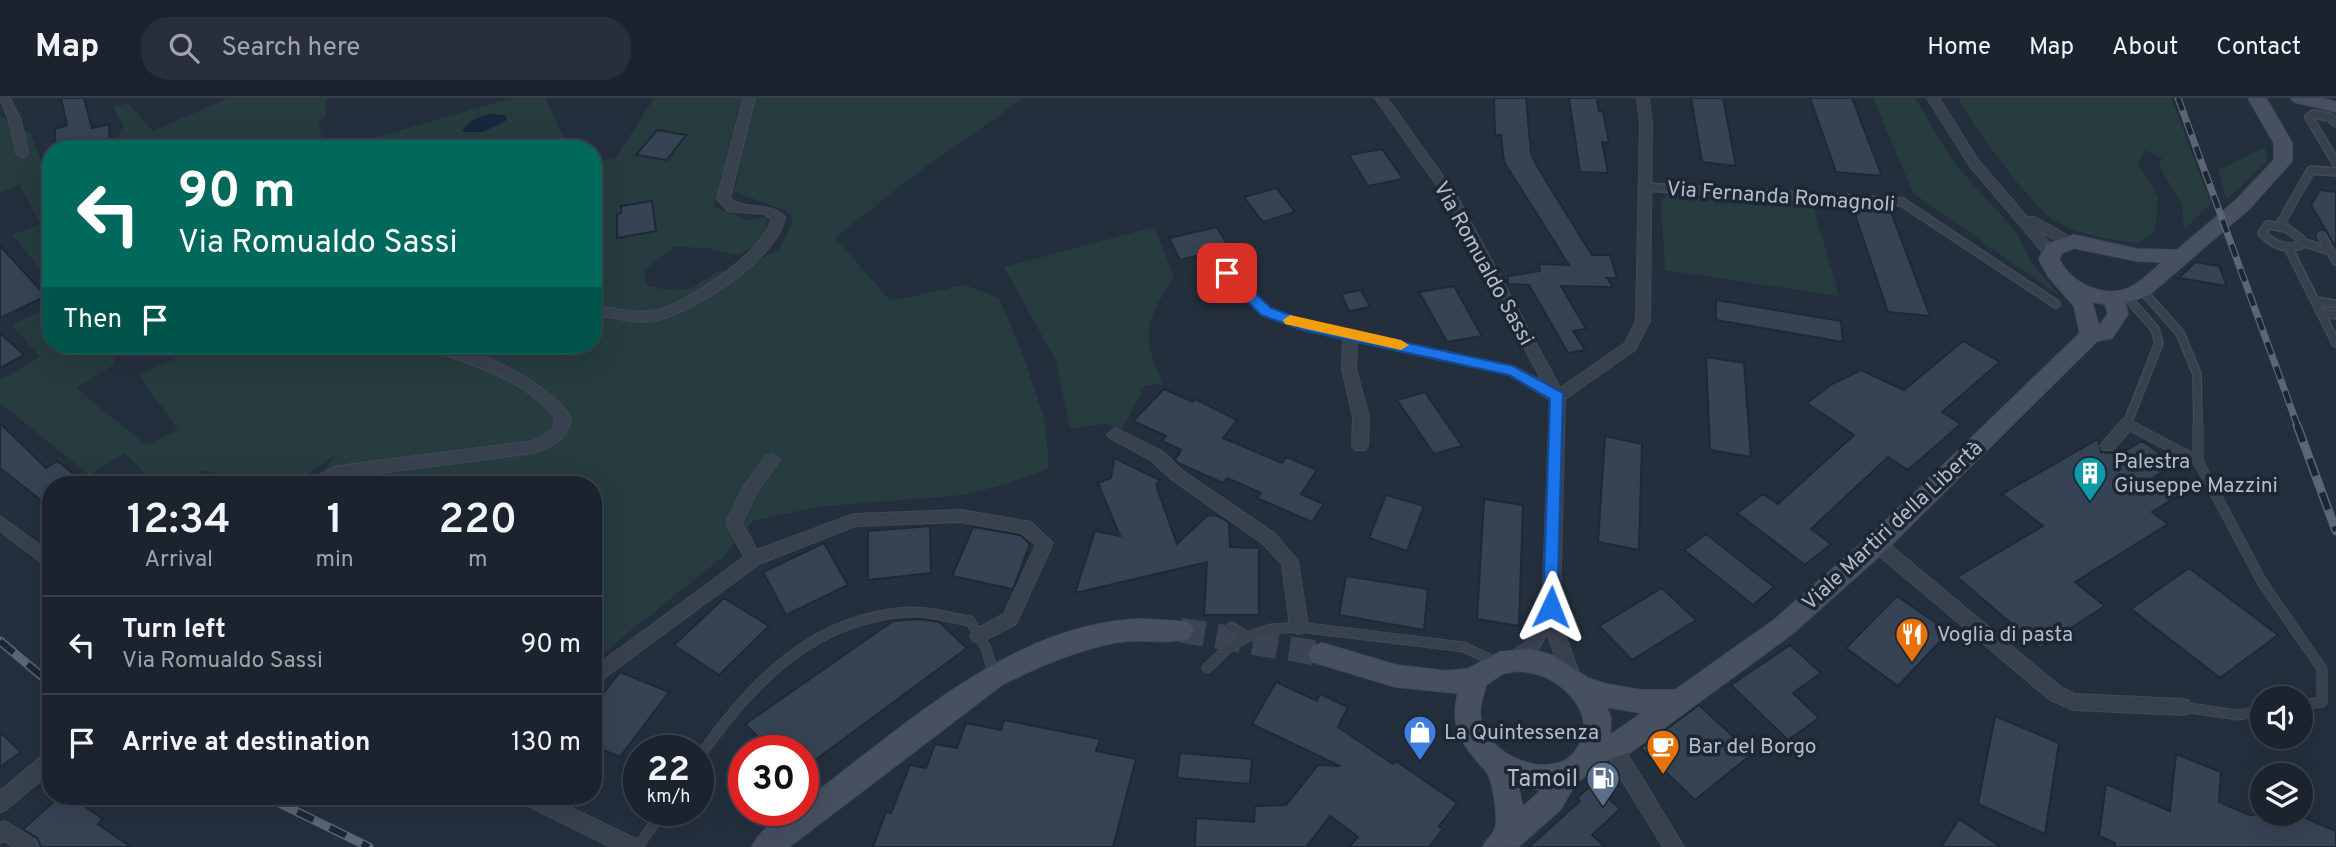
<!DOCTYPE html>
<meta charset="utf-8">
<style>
body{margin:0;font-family:Overpass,sans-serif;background:#282f3a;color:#f1f3f6;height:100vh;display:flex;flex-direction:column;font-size:26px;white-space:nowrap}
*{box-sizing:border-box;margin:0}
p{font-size:23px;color:#a0a4aa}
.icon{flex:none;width:38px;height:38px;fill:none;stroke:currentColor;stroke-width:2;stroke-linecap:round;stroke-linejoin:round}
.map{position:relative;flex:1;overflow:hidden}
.drawer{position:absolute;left:42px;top:378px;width:560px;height:329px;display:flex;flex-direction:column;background:#1b232e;border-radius:28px;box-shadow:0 7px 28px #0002,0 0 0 2px #39404a}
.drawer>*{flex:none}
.guide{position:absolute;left:42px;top:42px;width:560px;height:214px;border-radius:28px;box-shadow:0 7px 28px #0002,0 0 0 2px #39404a;background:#00695c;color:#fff;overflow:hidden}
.tools{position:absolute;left:2250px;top:588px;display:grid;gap:14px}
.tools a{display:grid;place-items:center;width:63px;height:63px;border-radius:50%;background:#1b232e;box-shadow:0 7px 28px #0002,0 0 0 2px #39404a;font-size:35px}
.speed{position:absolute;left:623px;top:637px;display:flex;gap:14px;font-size:35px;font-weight:700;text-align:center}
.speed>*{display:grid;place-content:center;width:91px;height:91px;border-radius:50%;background:#1b232e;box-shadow:0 7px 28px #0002,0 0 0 2px #39404a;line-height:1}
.speed small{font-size:18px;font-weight:400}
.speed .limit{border:10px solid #d22;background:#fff;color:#111}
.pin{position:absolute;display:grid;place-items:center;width:60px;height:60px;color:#fff;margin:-30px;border-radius:14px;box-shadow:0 4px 10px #0006}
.me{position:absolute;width:77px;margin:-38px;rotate:2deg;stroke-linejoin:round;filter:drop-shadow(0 0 5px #0008)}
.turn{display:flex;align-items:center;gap:24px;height:147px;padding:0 21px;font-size:32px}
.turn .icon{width:91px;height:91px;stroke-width:2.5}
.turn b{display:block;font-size:49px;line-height:60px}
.then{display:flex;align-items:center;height:66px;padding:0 21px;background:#0003;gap:14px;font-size:26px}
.eta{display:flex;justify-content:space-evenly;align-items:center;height:119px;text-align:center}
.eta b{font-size:42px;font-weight:600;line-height:49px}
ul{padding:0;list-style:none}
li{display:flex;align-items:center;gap:21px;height:98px;padding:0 21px;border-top:2px solid #39404a}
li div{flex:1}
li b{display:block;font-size:26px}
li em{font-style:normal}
header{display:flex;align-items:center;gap:42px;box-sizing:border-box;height:98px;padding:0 35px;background:#1b232e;border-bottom:2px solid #39404a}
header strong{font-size:33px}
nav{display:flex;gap:38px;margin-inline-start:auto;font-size:24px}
.search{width:490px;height:63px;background:#282f3a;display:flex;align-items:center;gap:18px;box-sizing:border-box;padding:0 24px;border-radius:28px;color:#a0a4aa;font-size:26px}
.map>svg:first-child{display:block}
.green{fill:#263c3f}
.water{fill:#17263c}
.building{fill:#364354;stroke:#1f2835;stroke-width:2}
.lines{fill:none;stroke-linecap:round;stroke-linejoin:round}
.secondary-tunnel{stroke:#3a4453;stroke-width:25;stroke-dasharray:25 12;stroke-linecap:butt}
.lane-far1-casing{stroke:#414a57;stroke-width:10}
.lane-casing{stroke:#414a57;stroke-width:11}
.street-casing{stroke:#414a57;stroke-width:2}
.secondary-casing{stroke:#414a57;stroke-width:2}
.lane-far1{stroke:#38414e;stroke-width:7}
.lane{stroke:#38414e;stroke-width:9}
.street{fill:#38414e;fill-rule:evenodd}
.secondary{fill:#465061;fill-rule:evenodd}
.rail-far1-casing{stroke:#5a6575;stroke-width:7}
.rail-casing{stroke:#5a6575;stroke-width:9}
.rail-far1{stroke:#1d2633;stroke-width:4.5;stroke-dasharray:13;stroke-linecap:butt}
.rail{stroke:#1d2633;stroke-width:6;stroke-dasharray:18;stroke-linecap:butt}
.route{fill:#1a73e8;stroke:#114b97;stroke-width:2}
.slow{fill:#f59e0b}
.labels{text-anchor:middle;stroke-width:7;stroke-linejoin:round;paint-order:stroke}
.street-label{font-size:21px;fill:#b4bcc9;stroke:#1d2633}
.poi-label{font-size:21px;fill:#b4bcc9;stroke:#1d2633;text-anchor:start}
.near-poi-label{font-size:24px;fill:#b4bcc9;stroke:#1d2633;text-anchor:end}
</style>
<header>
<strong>Map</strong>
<div class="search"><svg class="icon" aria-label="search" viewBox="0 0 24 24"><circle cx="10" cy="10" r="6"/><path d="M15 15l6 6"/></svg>Search here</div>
<nav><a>Home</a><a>Map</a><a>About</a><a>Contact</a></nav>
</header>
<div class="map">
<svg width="2336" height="749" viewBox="0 0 2336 749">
<rect width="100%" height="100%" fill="#242f3e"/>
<path class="green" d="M228,0H330L326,4V19L318,24L325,51H113L123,27L113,10L128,5L153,33Z
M513,0H545L569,51H335Z
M654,0H741L714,109L748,122L767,119L765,141L738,157L706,150L675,149L644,172L647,188L667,192L692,190L717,174L751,166L779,151L793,124L787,113L734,94L756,0H1024L913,78L835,140L891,203L965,187L999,200L1024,260L1045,323L1049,370L1007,386L962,397L816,409L753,423L724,458L593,563V387H315L335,357L291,387H268L202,372L187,387H155L125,355L89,377L0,305V282L40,259L12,227L51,208V247H110L115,266L76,290L146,347L178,332L139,277L202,247H593V63L615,61Z
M1873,0H1915L1952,62L2017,135L2030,163L2061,199L1913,95Z
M1958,0H2171L2211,105L2184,132L2182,106L2159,68L2162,60L2145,52L2138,65L2158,99L2155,133L2138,145C2111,142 2079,137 2055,123C2034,112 1970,24 1958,0Z
M0,18L31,35L43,68H51V184L13,137L41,126L19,87L0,94Z
M2265,49L2267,64L2226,102L2218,72Z
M1670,95L1812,104L1839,198L1665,172L1661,103Z
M1154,129L1174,177C1148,222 1139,236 1163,285L1145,288L1122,331L1104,326L1070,331L1056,263L1004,169Z"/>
<path class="water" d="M492,16L505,17L507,22L483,34H462C468,22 479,18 492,16Z"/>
<path class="building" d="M61,0H84L92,30L109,26L110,51H90V44L55,51V31L67,27Z
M1494,0H1526L1531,55L1538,70L1592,157H1610L1617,180H1607L1613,189L1561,188L1586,231L1573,233L1585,252L1568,255L1529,187L1508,186V178L1540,173L1539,166L1569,167L1504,64L1501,37H1495Z
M1569,0H1597L1599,13H1603L1609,45L1602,44L1608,75L1580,74Z
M1691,0H1723L1736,68L1702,64Z
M1810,0H1852L1882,78L1836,74Z
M657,32L686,37L667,62L636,57Z
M1382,51L1403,81L1368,88L1349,57Z
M1276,90L1295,114L1263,124L1244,99Z
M2320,92L2336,94V150L2311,107Z
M652,103L656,133L617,140V116L621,115V108Z
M1853,111L1891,114L1930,218L1888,214Z
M1217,129L1229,150L1180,162L1169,140Z
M0,148L46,198L0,220Z
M2195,164L2219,168L2227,188L2179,180Z
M1454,188L1482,238L1447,244L1419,194Z
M1361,192L1370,209L1349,213L1341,196Z
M1716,202L1841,223L1843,244L1716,222Z
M0,235L24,257L0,270Z
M1963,243L2000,264L1942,314L1961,326L1908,372L1888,359L1811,431L1831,446L1805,467L1737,415L1763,396L1778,406L1854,337L1807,305L1832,286L1861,272L1904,292Z
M1706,259L1744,265L1751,359L1710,352Z
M1164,291L1193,304L1195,301L1237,322L1223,340L1282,365L1286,359L1317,372L1301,396L1324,406L1312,424L1257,400L1261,395L1227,380L1223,385L1178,365L1175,362L1181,352L1162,343L1166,338L1133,323Z
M1425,294L1462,348L1434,356L1397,302Z
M0,325L46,370L57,363L88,387H51V410L0,370Z
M1605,338L1642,346L1639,452L1598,444Z
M2098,341L2101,354L2119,356L2142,343L2175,366L2154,379L2179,397L2152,414L2168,426L2075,484L2105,508L2040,550L1957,479L2043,428L2002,396Z
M1114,360L1160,382L1156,387L1177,446L1208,417L1218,418L1229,425L1230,449L1259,450V517H1204L1207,464L1075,495L1095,433L1120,438L1098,385L1111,380Z
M1386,397L1424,408L1407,453L1369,440Z
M1484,401L1523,407L1519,528L1477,521Z
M930,428L931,475L868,482V433Z
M973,429L1020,437L1030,446L1013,491L952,478Z
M1706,436L1774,489L1753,507L1684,452Z
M824,445L848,487L786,517L763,474Z
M2189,470L2278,537L2220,580L2131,511Z
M1346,478L1428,491L1424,532L1339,517Z
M1662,490L1696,522L1632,562L1599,528Z
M1897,498L1949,534L1898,588L1846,550Z
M724,500L769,528L719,577L674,547Z
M918,521L939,524L967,550L803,671V653H742L757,638L745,626L893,523Z
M1790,547L1821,575L1793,595L1819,620L1788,642L1731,587Z
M620,574L669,594L620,659L593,648V608Z
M1276,584L1317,603L1320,596L1348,609L1338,629L1393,666L1396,663L1457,705L1439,728L1443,731L1429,749H1349L1358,739L1330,718L1306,749H1195L1196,720L1254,724L1255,708L1286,707L1318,667L1340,668L1252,626Z
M1699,607L1752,656L1695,702L1641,650Z
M1995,618L2059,645L2045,736L1978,706Z
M1004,622L1100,641L1096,653L1136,661L1113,749H873L886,714L891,715L910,667L926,670L935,646L957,650L966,625L1001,632Z
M0,634L21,654L0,669Z
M1180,655L1252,661L1250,686L1177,680Z
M2176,656L2221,674L2219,704L2250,717L2296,716L2336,733V749H2115V745L2099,738L2106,686L2170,713Z
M1593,686L1620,711L1592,737L1605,749H1529L1580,703L1577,700Z
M60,698H70L103,721L98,726L131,749H41L37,740L23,731Z
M1959,721L2001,749H1941Z"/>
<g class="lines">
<path class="secondary-tunnel" d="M1180,532L1322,556"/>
<defs>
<path id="lane-far1" d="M2336,25L2330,19L2313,16L2309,19L2336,65
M1645,89L1902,104L2056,206
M2268,127L2286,130L2301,141V147C2285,152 2273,147 2262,135Z
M2279,128L2311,72L2336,74
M2322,138L2336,163
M2302,144L2330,153
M2288,149L2336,245
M2142,192L2180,235L2197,276L2198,329
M2128,200L2155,231L2159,245L2127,326L2132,329
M2315,203L2336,206
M2320,214L2336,217"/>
<path id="lane" d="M2129,327L2198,363L2262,484L2322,571V604L2301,607
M2198,327V363
M1231,529L1247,539
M1207,570L1228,550L1247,539L1271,531L1299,529L1464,549L1495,564
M2183,609L2237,617L2263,613
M698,661C750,586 814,518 911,514C930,513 951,520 970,523L986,550L994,578
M638,749L663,712"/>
<path id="street" d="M0,0H10L21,22L28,55L26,58L22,59L16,55L9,22Z
M743,0H755L730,100C745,114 769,102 785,119C779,159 696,213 658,222C637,227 614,219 593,217V207C612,210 633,216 652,213C683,209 767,152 771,121L764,116L728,113L717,101Z
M1375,0H1387L1457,98L1560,290L1625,245L1636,223L1640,26L1637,0H1649L1652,26L1650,223L1635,252L1565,301L1560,509L1565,536L1581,581L1578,587L1572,589L1566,587L1563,581L1547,535C1540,550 1525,574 1506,567L1503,562L1506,557L1526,544L1542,509L1550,302L1509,277L1357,244L1356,271L1369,319L1368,348L1365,352H1355L1352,348L1353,319L1342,271L1343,241L1303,232L1261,217L1220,175L1222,172H1232L1271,211L1305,223L1513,268L1542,283L1445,99Z
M1927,0H1939L1978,62L2027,119H2035L2074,141V147H2064L2039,133L2057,154L2055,157H2045L1969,67Z
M433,247C471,245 551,286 571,320C567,342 552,349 533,355L341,380L326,387H303L305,383L338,368L533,343L552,332L555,321C530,285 479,269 440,255Z
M2127,320L2132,322L2135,326L2132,330L2113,352H2103L2100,348L2103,344L2122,322Z
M1115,330L1163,354L1183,373L1274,435L1298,463L1308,529L1305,534L1299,536L1293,534L1290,529L1282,466L1262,445L1171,381L1151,362L1110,340L1107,336Z
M772,356L780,362L756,395L742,425L757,452L854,416L961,412L1031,424L1053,445L1016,526L979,545L973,543L970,538L973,533L1004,516L1036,447L1021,435L961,424L855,428L759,466L593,588V570L744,459L726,425L744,388L766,358Z
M0,418L51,455V472L0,433Z
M1877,439L1883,441L2062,590L2075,596L2183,601L2189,603L2192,609L2189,615L2183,617L2074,612L2050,602L1871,451L1869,446L1871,441Z
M1612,640L1619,642L1684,749H1663L1605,654L1603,648L1605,642Z
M51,654V674L7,711L0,714V693L44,656Z
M518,698H547L638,742L641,749H611L520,704Z
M5,723L36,742L39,749H13L5,743L0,745V725Z"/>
<path id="secondary" d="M2248,0H2266L2292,45V63L2250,110L2149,197L2125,205L2128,216L2112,240L2097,243L1885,453L1792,536L1631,654L1600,664L1596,671L1576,685L1560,712L1519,748L1483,749C1486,742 1493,737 1495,731C1499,721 1493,681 1486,673C1463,647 1449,632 1458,595L1396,589L1313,564L1309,556L1313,548L1322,545L1396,567L1445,573L1468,571L1500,554L1530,551L1554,558L1588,580L1606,586L1641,592H1675L1774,522L1869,439L2080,235L2074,208L2048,178L2039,161L2047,146L2074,137L2137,151L2177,152L2236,102L2274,62V45ZM2074,150L2137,163L2162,164C2154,172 2145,180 2136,186C2109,204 2071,187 2059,161L2062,155ZM2092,204L2105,206L2108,216L2099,228ZM1515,573C1540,573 1560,583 1575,603C1584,616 1587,627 1581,643C1563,691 1480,660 1480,614C1480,605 1484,595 1486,587L1502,576ZM1606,609L1642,615L1610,637L1611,620ZM1518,688L1541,692L1523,709Z
M2291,0H2321L2336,4V14L2294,4Z
M1142,521L1189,524L1193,532L1189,540C1167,547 1142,540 1119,544C1078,551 1040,568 1003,586L789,749H752C759,733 785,712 803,712V704C901,632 1013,524 1142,521Z"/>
</defs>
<use href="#lane-far1" class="lane-far1-casing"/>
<use href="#lane" class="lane-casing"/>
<use href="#street" class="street-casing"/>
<use href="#secondary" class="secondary-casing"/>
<use href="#lane-far1" class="lane-far1"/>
<use href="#lane" class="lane"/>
<use href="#street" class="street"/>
<use href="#secondary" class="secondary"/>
<defs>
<path id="rail-far1" d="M2178,0L2298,329"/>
<path id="rail" d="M2297,327L2336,433
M0,543L51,586
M265,698L369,749"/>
</defs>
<use href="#rail-far1" class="rail-far1-casing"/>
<use href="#rail" class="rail-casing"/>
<use href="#rail-far1" class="rail-far1"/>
<use href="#rail" class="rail"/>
</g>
<path class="route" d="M1227,170L1271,210L1306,223L1513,268L1563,295L1557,515H1545L1543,509L1550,301L1509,277L1303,232L1261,217L1222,178L1220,175Z"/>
<path class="slow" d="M1290,217L1401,242L1409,247L1401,252L1285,226L1283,222Z"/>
<defs>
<symbol id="building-pin" viewBox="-11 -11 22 30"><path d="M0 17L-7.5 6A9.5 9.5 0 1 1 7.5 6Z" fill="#0f9aa8" stroke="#1d2633"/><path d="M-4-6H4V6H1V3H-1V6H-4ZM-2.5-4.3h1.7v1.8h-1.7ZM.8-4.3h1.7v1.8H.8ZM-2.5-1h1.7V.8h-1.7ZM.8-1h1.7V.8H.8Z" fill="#fff"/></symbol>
<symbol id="restaurant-pin" viewBox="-11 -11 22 30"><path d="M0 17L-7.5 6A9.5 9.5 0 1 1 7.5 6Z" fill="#e8710a" stroke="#1d2633"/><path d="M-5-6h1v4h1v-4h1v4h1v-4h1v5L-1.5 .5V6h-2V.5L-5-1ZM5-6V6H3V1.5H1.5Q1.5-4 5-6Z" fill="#fff"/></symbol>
<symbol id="shop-pin" viewBox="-11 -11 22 30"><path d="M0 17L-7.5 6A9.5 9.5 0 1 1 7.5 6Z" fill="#3f7fe0" stroke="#1d2633"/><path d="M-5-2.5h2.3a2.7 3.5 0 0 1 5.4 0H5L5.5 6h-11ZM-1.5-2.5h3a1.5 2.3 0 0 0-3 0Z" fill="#fff"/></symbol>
<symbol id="cafe-pin" viewBox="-11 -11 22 30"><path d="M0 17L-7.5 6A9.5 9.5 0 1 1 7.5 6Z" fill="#e8710a" stroke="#1d2633"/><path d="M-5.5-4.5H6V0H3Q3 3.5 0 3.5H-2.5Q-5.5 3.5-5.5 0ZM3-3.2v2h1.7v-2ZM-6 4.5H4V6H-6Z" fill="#fff"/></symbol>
<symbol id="fuel-pin" viewBox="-11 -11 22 30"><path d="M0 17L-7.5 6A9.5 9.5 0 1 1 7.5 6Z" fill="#5c6f8a" stroke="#1d2633"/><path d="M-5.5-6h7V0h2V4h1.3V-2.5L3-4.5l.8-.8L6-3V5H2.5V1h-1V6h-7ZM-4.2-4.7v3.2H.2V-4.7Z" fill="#fff"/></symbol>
</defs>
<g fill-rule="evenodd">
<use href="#building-pin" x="2071" y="356" width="38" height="52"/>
<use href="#restaurant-pin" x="1893" y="517" width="38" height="52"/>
<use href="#shop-pin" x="1401" y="615" width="38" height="52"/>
<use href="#cafe-pin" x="1644" y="629" width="38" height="52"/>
<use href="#fuel-pin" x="1584" y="661" width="38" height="52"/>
</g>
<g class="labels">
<g class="street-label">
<text transform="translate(1781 98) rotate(4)" y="7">Via Fernanda Romagnoli</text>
<text transform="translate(1484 165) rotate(61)" y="7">Via Romualdo Sassi</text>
<text transform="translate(1892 427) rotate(-43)" y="7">Viale Martiri della Libertà</text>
</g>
<g class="poi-label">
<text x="2114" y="370">Palestra<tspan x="2114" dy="24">Giuseppe Mazzini</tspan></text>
<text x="1937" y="543">Voglia di pasta</text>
<text x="1444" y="641">La Quintessenza</text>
<text x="1688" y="655">Bar del Borgo</text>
</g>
<g class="near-poi-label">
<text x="1578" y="688">Tamoil</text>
</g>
</g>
</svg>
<div class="tools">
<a><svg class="icon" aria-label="sound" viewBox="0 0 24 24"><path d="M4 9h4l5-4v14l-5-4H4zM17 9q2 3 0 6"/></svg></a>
<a><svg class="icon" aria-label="layers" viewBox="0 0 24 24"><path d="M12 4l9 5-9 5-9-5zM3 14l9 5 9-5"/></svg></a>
</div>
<div class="speed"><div>22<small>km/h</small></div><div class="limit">30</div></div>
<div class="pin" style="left:1227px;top:175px;background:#d93025"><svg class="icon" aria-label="arrive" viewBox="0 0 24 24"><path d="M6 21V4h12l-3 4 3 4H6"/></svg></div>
<svg class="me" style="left:1551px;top:509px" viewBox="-20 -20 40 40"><path d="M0-17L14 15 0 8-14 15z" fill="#1a73e8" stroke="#fff" stroke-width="4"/></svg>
<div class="guide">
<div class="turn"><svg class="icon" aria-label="left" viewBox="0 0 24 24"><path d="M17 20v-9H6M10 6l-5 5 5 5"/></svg><div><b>90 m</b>Via Romualdo Sassi</div></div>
<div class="then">Then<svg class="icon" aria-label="arrive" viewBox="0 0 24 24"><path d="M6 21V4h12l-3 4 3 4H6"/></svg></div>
</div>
<section class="drawer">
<div class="eta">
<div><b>12:34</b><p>Arrival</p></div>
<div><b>1</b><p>min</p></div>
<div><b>220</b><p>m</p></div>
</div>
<ul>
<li><svg class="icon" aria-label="left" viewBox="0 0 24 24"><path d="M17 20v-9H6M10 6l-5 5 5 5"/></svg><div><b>Turn left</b><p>Via Romualdo Sassi</p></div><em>90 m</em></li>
<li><svg class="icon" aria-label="arrive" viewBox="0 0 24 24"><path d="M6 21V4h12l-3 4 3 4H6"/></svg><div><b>Arrive at destination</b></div><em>130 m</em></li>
</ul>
</section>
</div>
